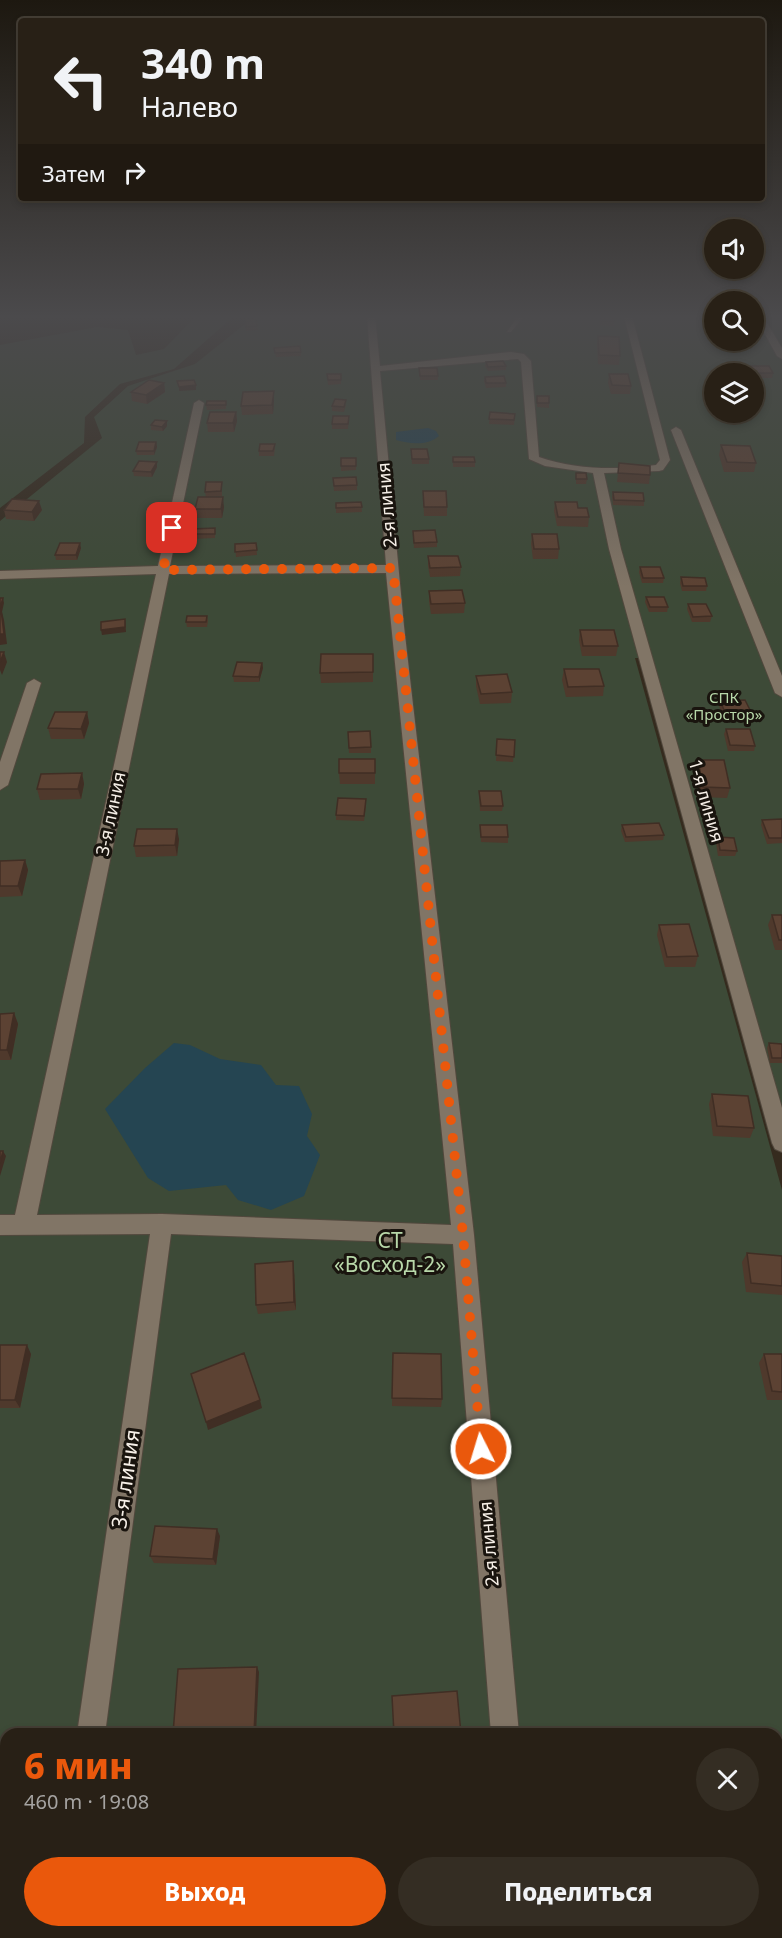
<!DOCTYPE html>
<html lang="ru">
<meta charset="utf-8">
<style>
body{margin:0;font-family:"Noto Sans",sans-serif;background:#342d23;color:#f1f3f6;height:100vh;display:flex;flex-direction:column;font-size:22px;white-space:nowrap}
*{box-sizing:border-box;margin:0}
p{font-size:20px;color:#a5a3a1}
.icon{flex:none;width:33px;height:33px;fill:none;stroke:currentColor;stroke-width:2;stroke-linecap:round;stroke-linejoin:round}
.map{position:relative;flex:1;overflow:hidden}
.drawer{position:absolute;left:0px;top:1728px;width:783px;height:210px;display:flex;flex-direction:column;background:#282016;border-radius:18px 18px 0 0;box-shadow:0 3px 9px #0003,0 0 0 2px #443e35}
.drawer>*{flex:none}
.top-card{position:absolute;left:18px;top:18px;width:747px;height:183px;border-radius:6px;box-shadow:0 3px 9px #0003,0 0 0 2px #443e35;background:#282016;color:#f1f3f6;overflow:hidden}
.tools{position:absolute;left:704px;top:219px;display:grid;gap:12px}
.tools a{display:grid;place-items:center;width:60px;height:60px;border-radius:50%;background:#282016;box-shadow:0 3px 9px #0003,0 0 0 2px #443e35;font-size:30px}
.pin{position:absolute;display:grid;place-items:center;width:51px;height:51px;color:#fff;margin:-26px;border-radius:12px;box-shadow:0 3px 9px #0006}
.me{position:absolute;width:66px;margin:-33px;rotate:355deg;stroke-linejoin:round;filter:drop-shadow(0 0 4px #0008)}
.turn{display:flex;align-items:center;gap:21px;height:126px;padding:0 24px;font-size:27px}
.turn .icon{width:78px;height:78px;stroke-width:2.5}
.turn b{display:block;font-size:42px;line-height:51px}
.then{display:flex;align-items:center;height:57px;padding:0 24px;background:#0003;gap:12px;font-size:22px}
.round{display:grid;place-items:center;flex:none;width:63px;height:63px;border-radius:32px;background:#342d23}
.overview{display:flex;align-items:center;justify-content:space-between;height:102px;padding:0 24px}
h1{font-size:36px;font-weight:800;line-height:45px;color:#ea580c}
.button{display:flex;gap:12px;margin-top:auto;padding:12px 24px}
.button a{flex:1;height:69px;border-radius:36px;background:#ea580c;color:#fff;font-size:24px;font-weight:800;line-height:69px;text-align:center}
.button a+a{background:#342d23;color:#f1f3f6}
.map>svg:first-child{display:block}
.green{fill:#3d4a37;fill-rule:evenodd}
.water{fill:#254552}
.lines{fill:none;stroke-linecap:round;stroke-linejoin:round}
.lane-casing{stroke:#51483d;stroke-width:2}
.street-casing{stroke:#51483d;stroke-width:2}
.lane{fill:#817566;fill-rule:evenodd}
.street{fill:#817566;fill-rule:evenodd}
.wall{fill:#4f392c}
.shaded-wall{fill:#402e24}
.building{fill:#5c4233;stroke:#402e24;stroke-width:1.5}
.route{stroke:#ea580c;stroke-width:10;stroke-dasharray:0 18}
.labels{text-anchor:middle;stroke-width:6;stroke-linejoin:round;paint-order:stroke}
.far-park-label{font-size:15px;fill:#b8d8a9;stroke:#19140e}
.street-label{font-size:18px;fill:#f6efe7;stroke:#19140e}
.near-park-label{font-size:21px;fill:#b8d8a9;stroke:#19140e}
.near-street-label{font-size:21px;fill:#f6efe7;stroke:#19140e}
</style>
<div class="map">
<svg width="782" height="1938" viewBox="0 0 782 1938">
<rect width="100%" height="100%" fill="#352b1e"/>
<path class="green" d="M196,316H234L174,369L120,384L85,417L84,443L0,508V345L97,327L128,330L136,355L164,349Z
M255,316H714V340H753V316H782V1113L650,658H635L782,1190V1938H0V521L102,438L94,417L128,386L195,364ZM714,374H753V412H714ZM6,1734H777V1932H6Z"/>
<path class="water" d="M428,428L436,431L439,436C427,446 410,444 396,440V432Z
M174,1043L190,1045L220,1059L261,1065L276,1085L299,1086L312,1114L307,1136L320,1155L304,1196L271,1210L238,1200L226,1185L169,1191L148,1178L105,1109L145,1068Z"/>
<g class="lines">
<defs>
<path id="lane" d="M518,316H524L511,332H507Z"/>
<path id="street" d="M367,316H375L380,366L511,352L524,354L531,361L539,457C575,470 619,470 656,465L660,460L624,316H632L670,460L663,470L659,471L604,473L621,549L782,1108V1152L775,1149L772,1143L609,549L593,473L545,466L529,459L521,362L518,359L380,371L404,626L474,1235L519,1734H491L453,1244L171,1234L105,1734H77L150,1234L0,1235V1215H15L156,574L0,579V571L158,566L194,403L199,400L204,403L170,566L386,565ZM386,573L451,1225L162,1214L37,1215L169,574Z
M755,316H763L782,348V359L777,356Z
M676,427L681,430L782,676V697L775,693L671,430Z
M34,679L41,683L8,785L0,790V762L27,683Z
M47,1932H79L78,1938H46Z
M506,1932H538V1938H506Z"/>
</defs>
<use href="#lane" class="lane-casing"/>
<use href="#street" class="street-casing"/>
<use href="#lane" class="lane"/>
<use href="#street" class="street"/>
</g>
<path class="wall" d="M599,316H614V326L600,325Z
M245,319L257,326L258,330L246,331Z
M598,336L620,356L619,365L598,364L597,345Z
M300,346L301,356L276,357L274,348Z
M486,362L506,366V370L488,371L485,366Z
M744,366L773,373L772,378H753V374H744L743,371Z
M419,368L438,376V380H420Z
M327,374H341V384L328,385Z
M609,374L631,386L630,394H611L608,383Z
M485,377L506,383V387L486,388L484,381Z
M164,383L165,392L147,404L132,401L131,392Z
M705,389H714V401H707L704,394Z
M537,396L549,403V408L537,407Z
M274,400L273,414L242,415L241,406Z
M226,401V409L207,410L206,405Z
M346,405L344,412L332,411V406Z
M236,412L237,421L234,432H208L207,423Z
M490,412L515,414L514,425L489,424Z
M349,416L348,429H332V424Z
M151,425L167,426L163,431L151,430Z
M156,442L157,447L154,455H137L136,451Z
M721,445L756,463L754,472H724L719,455Z
M275,448L274,456H259V451Z
M411,449L429,459V464H412Z
M453,457L475,462V467H453Z
M341,458H356V470L341,471Z
M619,463L650,475L649,484L617,482Z
M157,467L152,477L134,476L133,471Z
M576,473L587,479L586,484H576Z
M333,478L357,485V490L334,491Z
M222,482V496L206,497L205,492Z
M423,491L447,507V516H424Z
M613,492L644,501V506L613,505L612,497Z
M361,502L362,512L336,513V503Z
M555,502L578,508L589,517L588,527L557,526L554,511Z
M224,507L222,518H196L195,509Z
M4,510H42L34,521L6,519Z
M413,531L437,542V547L414,548Z
M215,533V538L192,539L191,534Z
M532,534L559,549L558,559H533L531,544Z
M256,543L257,555L236,557L235,544Z
M81,548L77,560H56L55,555Z
M428,556L461,567L460,576L430,577L428,566Z
M640,567L664,578L663,583H642L639,572Z
M681,577L707,586L706,591H682L680,583Z
M429,591L465,603L464,613L431,614L429,601Z
M646,597L668,607L667,612H649L645,602Z
M688,604L712,616L710,622H692L687,609Z
M207,616L208,621L207,627H187L186,622Z
M580,630L618,646L616,656H582L579,640Z
M373,654V682L321,683L320,673Z
M262,663L263,668L259,682H234L233,676Z
M564,669L604,686L603,696L566,697L562,680Z
M476,676L512,692L511,703L480,704L476,686Z
M720,701L751,712L749,717L724,718L719,706Z
M87,712L89,723L84,739H51L48,728Z
M726,729L755,746L754,751H728L724,734Z
M348,732L371,747V753H349Z
M497,739L515,740L513,762L496,761Z
M375,759V784H340L339,773Z
M698,760L730,788L727,798L700,797L695,770Z
M82,773L84,784L81,799L40,800L37,789Z
M479,791L503,806L502,811H480Z
M366,805L364,821L336,820V815Z
M782,819V843L767,844L761,825L762,820Z
M480,825L508,837V843L481,842Z
M622,825L664,835L663,840L625,842L621,831Z
M718,837L737,851L735,856H718L716,843Z
M179,839L177,856L136,857L134,846Z
M25,860L28,870L22,896L0,897V861Z
M772,915H782V950H775L768,925Z
M659,925L698,956L695,967H665L657,935Z
M14,1013L18,1024L11,1060H0V1014Z
M769,1043L782,1044V1063H770L767,1048Z
M712,1094L754,1128L750,1138L713,1136L709,1104Z
M747,1253L782,1256V1295L746,1292L742,1262Z
M294,1270L296,1310L258,1314L256,1305Z
M0,1345L31,1354L20,1408H0Z
M393,1353L442,1399L441,1407L392,1406Z
M764,1354H782V1400H767L759,1363Z
M220,1536L216,1565L154,1563L150,1556Z
M617,1932H680L681,1938H617Z"/>
<path class="shaded-wall" d="M164,383L165,392L147,404L146,395Z
M196,385V390L179,391V387Z
M274,391V400L273,414L272,405Z
M236,412L237,421L234,432L233,423Z
M167,421V426L163,431L162,427Z
M156,442L157,447L154,455V451Z
M157,462V467L152,477L151,472Z
M223,497L224,507L222,518L221,509Z
M39,501L42,510L34,521L32,512Z
M80,543L81,548L77,560L76,555Z
M3,598L4,603L2,612L4,620L7,644L0,645V608Z
M125,619L126,632L102,635L101,630Z
M4,652L7,662L2,675L0,670V662Z
M262,663L263,668L259,682V677Z
M87,712L89,723L84,739L81,729Z
M82,773L84,784L81,799L78,789Z
M177,829L179,839L177,856L175,845Z
M25,860L28,870L22,896L18,886Z
M14,1013L18,1024L11,1060L7,1050Z
M3,1151L6,1156L0,1176V1163Z
M293,1261L294,1270L296,1310L294,1302Z
M27,1345L31,1354L20,1408L15,1400Z
M260,1400L262,1408L208,1430L206,1422Z
M217,1529L220,1536L216,1565L213,1559Z
M257,1667L259,1672L256,1734H254Z"/>
<path class="building" d="M600,316H614L615,321H600Z
M245,319H256L257,326L246,327Z
M598,336L619,337L620,356L599,355Z
M300,346L301,352L275,353L274,348Z
M503,361L506,366L488,367L486,362Z
M744,366H769L773,373H748Z
M419,368H437L438,376H420Z
M327,374H341V380H328Z
M609,374H628L631,386L612,385Z
M504,376L506,383H486L485,377Z
M149,380L164,383L146,395L131,392Z
M194,380L196,385L179,387L177,381Z
M705,389H714V397L708,396Z
M274,391L272,405L241,406L243,392Z
M537,396H549V403H537Z
M335,399L346,400L344,407L332,406Z
M207,401H226V405H206Z
M210,412H236L233,423H207Z
M490,412L515,414L514,420L489,419Z
M333,416H349L348,424H332Z
M155,420L167,421L162,427L151,425Z
M139,442H156L154,451H136Z
M260,444H275L273,451H259Z
M721,445L750,446L756,463L727,462Z
M411,449H427L429,459H412Z
M453,457H474L475,462H453Z
M341,458H356V466H341Z
M139,461L157,462L151,472L133,471Z
M619,463L650,466V475L618,473Z
M576,473H586L587,479H576Z
M356,477L357,485L334,486L333,478Z
M206,482H222L221,491L205,492Z
M423,491H446L447,507H424Z
M613,492L643,493L644,501L614,500Z
M198,497H223L221,509H195Z
M12,499L39,501L32,512L4,510Z
M361,502L362,507L336,508V503Z
M555,502H577L578,508H587L589,517H558Z
M215,528V534H191L192,529Z
M435,530L437,542L414,543L413,531Z
M532,534H557L559,549H534Z
M60,543H80L76,555H55Z
M256,543L257,550L235,552V544Z
M428,556H458L461,567L430,568Z
M640,567H660L664,578H643Z
M681,577L705,578L707,586H683Z
M462,590L465,603L431,604L429,591Z
M646,597H664L668,607H650Z
M0,598H3L0,608Z
M688,604H706L712,616L693,617Z
M0,610H1L4,634H0Z
M187,616H207L206,622H186Z
M125,619V627L101,630V622Z
M580,630H614L618,646H583Z
M0,652H4L0,662Z
M321,654H373V672L320,673Z
M237,662L262,663L259,677L233,676Z
M564,669H599L604,686L568,687Z
M507,674L512,692L481,694L476,676Z
M745,700L751,712H725L720,701Z
M55,712H87L81,729L48,728Z
M726,729H750L755,746L730,745Z
M370,731L371,747L349,748L348,732Z
M497,739L515,740L514,757L496,755Z
M339,759H375V773H339Z
M698,760H724L730,788L703,787Z
M82,773L78,789H37L41,774Z
M479,791H501L503,806H481Z
M338,798L366,799L364,816L336,815Z
M782,819V838H769L762,820Z
M659,823L664,835L626,837L622,825Z
M480,825H507L508,837H481Z
M137,829H177L175,845L134,846Z
M718,837L734,838L737,851L720,850Z
M25,860L18,886H0V861Z
M772,915H782V940H779Z
M689,924L698,956L667,957L659,925Z
M14,1013L7,1050H0V1014Z
M769,1043L782,1044V1058H772Z
M712,1094L748,1096L754,1128L717,1126Z
M0,1151H3L0,1163Z
M747,1253L782,1256V1286L751,1283Z
M293,1261L294,1302L256,1305L255,1264Z
M0,1345H27L15,1400H0Z
M244,1353L260,1400L206,1422L191,1374Z
M393,1353L441,1354L442,1399L392,1398Z
M764,1354H782V1392L772,1391Z
M155,1526L217,1529L213,1559L150,1556Z
M257,1667L254,1734H173L178,1669Z
M457,1691L461,1734H394L392,1696Z
M413,1932H487L488,1938H413Z
M621,1932H680L681,1938H621Z"/>
<linearGradient id="sky" x2="0" y2="1"><stop stop-color="#1d1810"/><stop offset="0.54" stop-color="#4b4a4c"/><stop offset="1" stop-color="#4b4a4c" stop-opacity="0"/></linearGradient>
<rect width="782" height="587" fill="url(#sky)"/>
<g class="lines">
<path class="route" d="M172,528L163,570L393,568L463,1235L481,1449"/>
</g>
<g class="labels">
<g class="far-park-label">
<text x="724" y="703">СПК<tspan x="724" dy="17">«Простор»</tspan></text>
</g>
<g class="street-label">
<text transform="translate(387 505) rotate(-95)" y="6">2-я линия</text>
<text transform="translate(706 801) rotate(74)" y="6">1-я линия</text>
<text transform="translate(111 814) rotate(-78)" y="6">3-я линия</text>
<text transform="translate(489 1544) rotate(-95)" y="6">2-я линия</text>
</g>
<g class="near-park-label">
<text x="390" y="1248">СТ<tspan x="390" dy="24">«Восход-2»</tspan></text>
</g>
<g class="near-street-label">
<text transform="translate(126 1479) rotate(-82)" y="7">3-я линия</text>
</g>
</g>
</svg>
<div class="tools">
<a><svg class="icon" aria-label="sound" viewBox="0 0 24 24"><path d="M4 9h4l5-4v14l-5-4H4zM17 9q2 3 0 6"/></svg></a>
<a><svg class="icon" aria-label="search" viewBox="0 0 24 24"><circle cx="10" cy="10" r="6"/><path d="M15 15l6 6"/></svg></a>
<a><svg class="icon" aria-label="layers" viewBox="0 0 24 24"><path d="M12 4l9 5-9 5-9-5zM3 14l9 5 9-5"/></svg></a>
</div>
<div class="pin" style="left:172px;top:528px;background:#d93025"><svg class="icon" aria-label="arrive" viewBox="0 0 24 24"><path d="M6 21V4h12l-3 4 3 4H6"/></svg></div>
<svg class="me" style="left:481px;top:1449px" viewBox="-20 -20 40 40"><circle r="17" fill="#ea580c" stroke="#fff" stroke-width="3"/><path d="M0-11L8 9 0 5-8 9z" fill="#fff"/></svg>
<div class="top-card">
<div class="turn"><svg class="icon" aria-label="left" viewBox="0 0 24 24"><path d="M17 20v-9H6M10 6l-5 5 5 5"/></svg><div><b>340 m</b>Налево</div></div>
<div class="then">Затем<svg class="icon" aria-label="right" viewBox="0 0 24 24"><path d="M7 20v-9h11M14 6l5 5-5 5"/></svg></div>
</div>
<section class="drawer">
<div class="overview"><div><h1>6 мин</h1><p>460 m · 19:08</p></div><a class="round"><svg class="icon" aria-label="close" viewBox="0 0 24 24"><path d="M6 6l12 12M18 6L6 18"/></svg></a></div>
<div class="button"><a>Выход</a><a>Поделиться</a></div>
</section>
</div>
